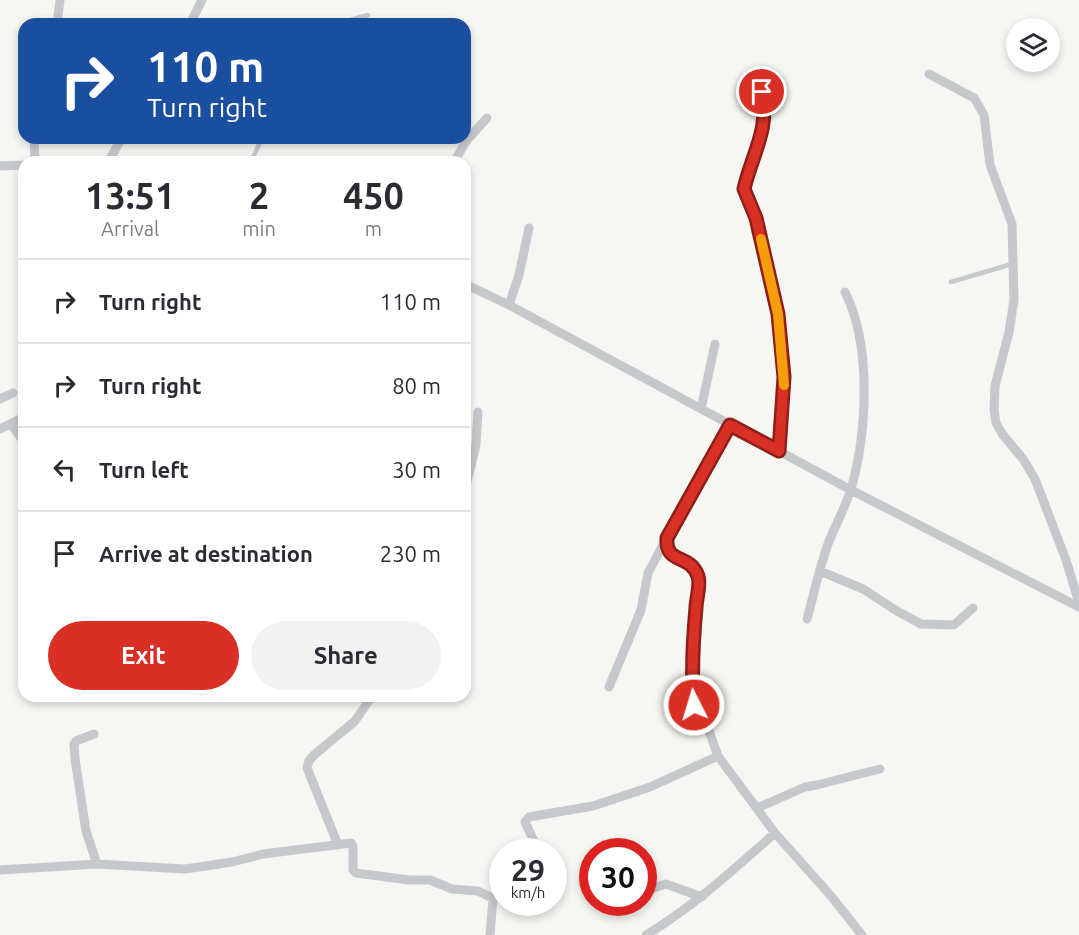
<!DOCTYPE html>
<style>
body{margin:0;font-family:Ubuntu,sans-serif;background:#f2f2f3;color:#2b2b33;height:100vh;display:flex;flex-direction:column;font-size:22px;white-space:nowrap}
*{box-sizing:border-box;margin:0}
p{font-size:20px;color:#7c7c81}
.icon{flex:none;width:33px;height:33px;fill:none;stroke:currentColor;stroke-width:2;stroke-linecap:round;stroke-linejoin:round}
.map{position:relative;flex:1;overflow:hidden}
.panel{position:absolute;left:18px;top:156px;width:453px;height:546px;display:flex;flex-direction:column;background:#fff;border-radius:18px;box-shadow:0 3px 9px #0003}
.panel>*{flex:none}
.guide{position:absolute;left:18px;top:18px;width:453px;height:126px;border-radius:18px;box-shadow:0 3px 9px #0003;background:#1a4fa0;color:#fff;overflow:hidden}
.tools{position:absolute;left:1006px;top:18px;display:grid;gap:12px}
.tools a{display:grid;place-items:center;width:54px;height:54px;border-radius:50%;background:#fff;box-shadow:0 3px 9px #0003;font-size:30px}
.speed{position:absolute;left:489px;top:838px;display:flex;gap:12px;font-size:30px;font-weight:700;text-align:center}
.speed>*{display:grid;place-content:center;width:78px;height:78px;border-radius:50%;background:#fff;box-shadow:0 3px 9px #0003;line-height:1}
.speed small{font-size:15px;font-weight:400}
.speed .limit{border:9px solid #d22;background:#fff;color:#111}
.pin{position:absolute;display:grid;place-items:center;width:51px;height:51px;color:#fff;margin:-26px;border:3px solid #fff;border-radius:50%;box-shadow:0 2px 6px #0007}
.me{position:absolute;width:66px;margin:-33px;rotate:355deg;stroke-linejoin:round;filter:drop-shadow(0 0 4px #0008)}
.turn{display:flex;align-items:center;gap:21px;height:126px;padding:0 30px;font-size:27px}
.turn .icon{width:78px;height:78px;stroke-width:2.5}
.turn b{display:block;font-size:42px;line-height:51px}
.eta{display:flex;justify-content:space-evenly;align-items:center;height:102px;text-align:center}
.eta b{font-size:36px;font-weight:700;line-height:42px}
.action{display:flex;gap:12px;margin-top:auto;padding:12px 30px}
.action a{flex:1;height:69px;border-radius:36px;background:#d93025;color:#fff;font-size:24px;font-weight:700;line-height:69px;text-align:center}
.action a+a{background:#f2f2f3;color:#2b2b33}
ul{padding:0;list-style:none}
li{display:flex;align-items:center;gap:18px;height:84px;padding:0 30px;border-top:2px solid #e1e1e2}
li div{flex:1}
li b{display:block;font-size:22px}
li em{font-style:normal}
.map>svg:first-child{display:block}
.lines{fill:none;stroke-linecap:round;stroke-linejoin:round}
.lane{stroke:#c5c9cc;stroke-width:4.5}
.street{stroke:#c5c9cc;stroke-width:9}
.route-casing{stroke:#8d1f18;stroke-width:15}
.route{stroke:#d93025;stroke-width:10}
.slow{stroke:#f59e0b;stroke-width:10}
</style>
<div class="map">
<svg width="1079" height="935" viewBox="0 0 1079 935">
<rect width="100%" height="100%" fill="#f6f6f2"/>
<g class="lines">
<path class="lane" d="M336,24L368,15
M251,162L262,138
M951,282L1012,264"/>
<path class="street" d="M57,24L60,0
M190,24L202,0
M929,74L974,98L984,115L990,165L1012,224L1014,300L1009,332L995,386L994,410L996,423L1003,435L1023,459L1035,479L1066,560L1079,603
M759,80L765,115L763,130L744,189L757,217L778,314L784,377L779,451
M34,138L35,162
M108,162L122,138
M454,162L467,140L487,118
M0,166L24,165
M465,284L509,305L851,490L1079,607
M509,305L519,275L529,228
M0,399L13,393
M701,409L715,344
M11,424L24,442
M730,425L667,538L666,548L670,554L691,563L699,578L696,607L692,680L694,705L705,720L718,756L775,833L831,896L862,935
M0,429L24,417
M465,490L476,445L478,412
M820,571L863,589L897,611L921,624L954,625L973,608
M807,619C814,594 819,569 828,544C835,526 845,508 851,489C867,433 872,346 845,292
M609,687L641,610L648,573L666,539
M94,734L76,741L74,744L75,759L86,831L97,864
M757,808L805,787L817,785L880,769
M338,845L307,768L309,761L314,755L355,721L372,696
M539,852L525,822L529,817L593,806L650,787L718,756
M0,870L97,864L185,869L232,862L263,854L351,843L353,846V870L356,873L409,880H430L452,889L478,891L494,899L502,894
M502,870L497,873L502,885
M644,891L666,884L702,897
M490,935L493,898
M646,935C694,906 734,869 775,833"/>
</g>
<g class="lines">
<defs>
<path id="route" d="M694,705C691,673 693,640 696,608C696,599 701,585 698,576C690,553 665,565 667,538L730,425L779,451L784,377L778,314L756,218L744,189C752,154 770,129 762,92"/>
</defs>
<use href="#route" class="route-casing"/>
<use href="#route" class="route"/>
<path class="slow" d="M761,239L778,314L784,385"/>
</g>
</svg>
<div class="tools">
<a><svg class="icon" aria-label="layers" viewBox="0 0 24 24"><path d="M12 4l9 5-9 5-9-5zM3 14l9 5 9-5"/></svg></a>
</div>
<div class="speed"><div>29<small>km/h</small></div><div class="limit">30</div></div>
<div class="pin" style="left:762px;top:92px;background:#d93025"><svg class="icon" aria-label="arrive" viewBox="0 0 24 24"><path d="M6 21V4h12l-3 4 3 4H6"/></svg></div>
<svg class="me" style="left:694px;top:705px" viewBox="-20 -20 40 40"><circle r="17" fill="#d93025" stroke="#fff" stroke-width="3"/><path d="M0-11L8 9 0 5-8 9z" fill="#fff"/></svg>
<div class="guide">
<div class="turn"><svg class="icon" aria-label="right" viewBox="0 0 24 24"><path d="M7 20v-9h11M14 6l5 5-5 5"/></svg><div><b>110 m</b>Turn right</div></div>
</div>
<section class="panel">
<div class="eta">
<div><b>13:51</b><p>Arrival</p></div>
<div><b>2</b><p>min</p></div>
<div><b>450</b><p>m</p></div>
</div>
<ul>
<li><svg class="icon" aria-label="right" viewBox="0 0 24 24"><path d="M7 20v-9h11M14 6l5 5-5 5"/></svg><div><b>Turn right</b></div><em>110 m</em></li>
<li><svg class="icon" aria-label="right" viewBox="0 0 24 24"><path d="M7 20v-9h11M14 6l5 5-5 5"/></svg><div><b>Turn right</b></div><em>80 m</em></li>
<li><svg class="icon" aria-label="left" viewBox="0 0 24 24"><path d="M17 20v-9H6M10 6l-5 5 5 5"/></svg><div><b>Turn left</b></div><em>30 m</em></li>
<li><svg class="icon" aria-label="arrive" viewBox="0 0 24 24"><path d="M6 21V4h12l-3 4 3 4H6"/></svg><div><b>Arrive at destination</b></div><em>230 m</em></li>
</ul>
<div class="action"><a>Exit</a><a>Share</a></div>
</section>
</div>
